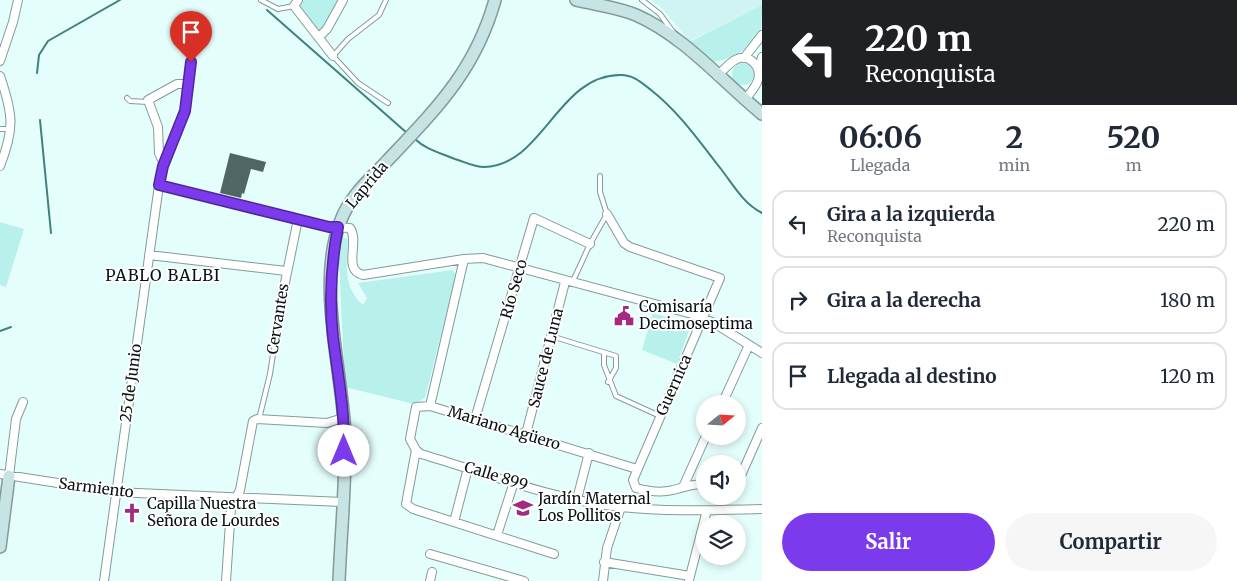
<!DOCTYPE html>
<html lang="es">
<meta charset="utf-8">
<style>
body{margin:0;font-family:Merriweather,serif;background:#f6f6f7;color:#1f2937;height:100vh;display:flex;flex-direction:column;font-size:19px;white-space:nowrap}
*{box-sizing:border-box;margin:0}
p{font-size:16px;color:#747a83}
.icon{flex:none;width:28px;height:28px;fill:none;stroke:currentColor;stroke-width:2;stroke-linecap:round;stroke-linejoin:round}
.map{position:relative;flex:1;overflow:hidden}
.drawer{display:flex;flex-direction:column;background:#fff;width:475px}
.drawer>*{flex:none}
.guide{background:#202124;color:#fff;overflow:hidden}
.needle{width:32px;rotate:72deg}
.fabs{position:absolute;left:696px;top:395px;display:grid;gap:10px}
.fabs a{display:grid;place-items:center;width:50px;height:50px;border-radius:50%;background:#fff;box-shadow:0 2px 8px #0003;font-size:25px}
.pin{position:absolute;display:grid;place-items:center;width:42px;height:42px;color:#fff;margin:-51px -21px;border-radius:50% 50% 50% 0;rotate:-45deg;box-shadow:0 0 5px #0007}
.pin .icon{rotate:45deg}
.me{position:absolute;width:55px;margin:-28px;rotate:0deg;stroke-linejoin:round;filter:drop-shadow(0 0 4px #0008)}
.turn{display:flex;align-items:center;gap:18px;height:105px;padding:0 20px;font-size:22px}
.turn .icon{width:65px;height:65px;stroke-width:2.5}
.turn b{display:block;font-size:35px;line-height:42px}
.eta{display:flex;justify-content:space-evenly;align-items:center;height:85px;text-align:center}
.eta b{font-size:30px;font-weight:700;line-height:35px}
.primary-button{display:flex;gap:10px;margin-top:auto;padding:10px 20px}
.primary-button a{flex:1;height:58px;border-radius:30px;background:#7c3aed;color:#fff;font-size:20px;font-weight:700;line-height:58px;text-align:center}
.primary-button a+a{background:#f6f6f7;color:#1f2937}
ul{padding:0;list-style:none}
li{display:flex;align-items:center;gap:15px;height:68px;margin:0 10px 8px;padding:0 10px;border:2px solid #e0e1e3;border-radius:15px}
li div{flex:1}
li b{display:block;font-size:19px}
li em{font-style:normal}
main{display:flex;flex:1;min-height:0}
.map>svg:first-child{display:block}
.built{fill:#d0f4f1}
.green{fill:#b8f0ec}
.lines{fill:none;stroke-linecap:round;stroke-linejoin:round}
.stream{stroke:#3e817d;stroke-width:2}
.building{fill:#4f6664}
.lane-casing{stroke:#839b99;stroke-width:6}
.street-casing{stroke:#839b99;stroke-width:10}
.secondary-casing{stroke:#839b99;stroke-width:14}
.lane{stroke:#fff;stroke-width:4}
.street{stroke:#fff;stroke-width:8}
.secondary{stroke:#c5e4e3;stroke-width:11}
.route-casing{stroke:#51269a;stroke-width:12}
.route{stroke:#7c3aed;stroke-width:9}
.labels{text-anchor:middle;stroke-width:4;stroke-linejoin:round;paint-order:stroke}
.street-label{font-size:15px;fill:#091212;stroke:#fff}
.poi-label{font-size:15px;fill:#091212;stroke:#fff;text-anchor:start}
.neighbourhood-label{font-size:16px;letter-spacing:1px;fill:#091212;stroke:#fff}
</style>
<main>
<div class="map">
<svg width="762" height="581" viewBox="0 0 762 581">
<rect width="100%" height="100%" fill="#e4fefc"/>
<path class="built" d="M651,0H762V5L689,41L664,10Z"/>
<path class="green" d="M301,0H339L321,32L318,33L298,8Z
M762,5C762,12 762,23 761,29C753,48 733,59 713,62L687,43Z
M732 74a11 11 0 1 1 22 0a11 11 0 1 1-22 0Z
M0,222L24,229L6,287L0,285Z
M341,237L348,239C347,265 342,286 363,305L367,298L358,283L453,270L456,276L425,398L414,404L345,387L339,261Z
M653,313L691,325L677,364L642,350Z"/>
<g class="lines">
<path class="stream" d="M267,10L407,133
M37,73L39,55L48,41L120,0
M40,120L51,233
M415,139C426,150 441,153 455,159C465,162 474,167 484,167C543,166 558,74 621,75C634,75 642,83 651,90C679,112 699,141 721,169C734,186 743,203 762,213
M0,331L11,327"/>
</g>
<path class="building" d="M230,153L266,162L263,172L251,169L244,194L242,193L241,198L220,193Z"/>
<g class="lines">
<defs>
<path id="lane" d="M261,0L278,9L294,6
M386,0L379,15L348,39L333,56L358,83L388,103
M642,0L660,14L673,32
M127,98L130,101L148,102
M0,129H11
M573,281L590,244L607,214L600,192V176
M551,336L616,356V368L608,382
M604,353V365L616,396L660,416
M259,419L270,374L281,302"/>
<path id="street" d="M298,0L294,6L333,56
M319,37L327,29L343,0
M744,58L762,35
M0,61L13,22L18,0
M759,68L762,57
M0,76C13,114 15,128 0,166
M717,76C723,71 728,64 735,60C748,52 762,66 758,80C756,87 749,94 745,100
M164,164L159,153L158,127L148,100L177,84H188
M159,185L329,227L350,228C360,242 342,270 363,275L464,259L483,258L692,314L714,323L762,353
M607,214L624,243L630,247L720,278L633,480L636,488C647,491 662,493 673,490C686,487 691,484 705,484
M149,255L286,271
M281,302L298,219
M722,404L749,345
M430,406L464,259
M475,419L534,218L590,244
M526,434L565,282
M416,450L421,454C486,473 553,500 621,507C667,512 715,510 762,509
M0,474L115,492L342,502
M9,476L16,419L23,402
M738,482L762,428
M684,485L706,436
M577,499L589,453
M454,522L468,468
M497,535L514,482
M430,554L524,581
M554,554L413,509L406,504L416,450L410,439L416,407L430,406L637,469
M604,562L690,576
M689,580L707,510
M104,581L159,185L163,166L185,111L191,62
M226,581L231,508L240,490L253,421L257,419L327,423L343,418
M430,581L432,572
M603,581L607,548L621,507"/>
<path id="secondary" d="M576,0C596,5 617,7 636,15C684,36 722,81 762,114
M0,547L9,476
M339,581C341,532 346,482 345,434C342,369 316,282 341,220C350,196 370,179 387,161C436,109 475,71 495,0"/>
</defs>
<use href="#lane" class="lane-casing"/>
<use href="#street" class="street-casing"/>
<use href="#secondary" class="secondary-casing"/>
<use href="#lane" class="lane"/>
<use href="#street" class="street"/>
<use href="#secondary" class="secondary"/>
</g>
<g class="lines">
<defs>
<path id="route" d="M191,62L185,111L163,166L159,185L329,227H338C331,264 329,300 333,337C338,375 345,413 344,451"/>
</defs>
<use href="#route" class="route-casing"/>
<use href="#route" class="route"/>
</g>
<defs>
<symbol id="civic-bare" viewBox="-9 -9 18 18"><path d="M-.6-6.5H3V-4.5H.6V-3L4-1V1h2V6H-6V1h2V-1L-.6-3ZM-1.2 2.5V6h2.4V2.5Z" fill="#a22a82" stroke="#fff" stroke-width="2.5" paint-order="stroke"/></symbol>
<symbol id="school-bare" viewBox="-9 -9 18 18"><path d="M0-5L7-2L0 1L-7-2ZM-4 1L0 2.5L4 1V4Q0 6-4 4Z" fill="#a22a82" stroke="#fff" stroke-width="2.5" paint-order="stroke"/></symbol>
<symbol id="church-bare" viewBox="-9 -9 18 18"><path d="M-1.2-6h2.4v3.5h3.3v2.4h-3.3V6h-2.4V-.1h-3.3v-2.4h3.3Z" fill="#a22a82" stroke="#fff" stroke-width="2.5" paint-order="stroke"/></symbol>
</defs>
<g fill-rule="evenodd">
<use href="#civic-bare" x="610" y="302" width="28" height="28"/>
<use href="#school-bare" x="509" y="494" width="28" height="28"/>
<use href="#church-bare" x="118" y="499" width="28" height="28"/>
</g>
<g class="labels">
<g class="street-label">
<text transform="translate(367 185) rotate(-50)" y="5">Laprida</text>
<text transform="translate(514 289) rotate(-74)" y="5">Río Seco</text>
<text transform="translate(278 319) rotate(-81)" y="5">Cervantes</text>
<text transform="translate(546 358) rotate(-76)" y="5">Sauce de Luna</text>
<text transform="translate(131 383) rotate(-82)" y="5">25 de Junio</text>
<text transform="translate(674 385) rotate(-66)" y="5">Guernica</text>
<text transform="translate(504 428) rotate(17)" y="5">Mariano Agüero</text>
<text transform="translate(496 476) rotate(17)" y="5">Calle 899</text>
<text transform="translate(96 488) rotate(7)" y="5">Sarmiento</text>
</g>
<g class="poi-label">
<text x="639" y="312">Comisaría<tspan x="639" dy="17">Decimoseptima</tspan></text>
<text x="538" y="504">Jardín Maternal<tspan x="538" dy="17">Los Pollitos</tspan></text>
<text x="147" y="509">Capilla Nuestra<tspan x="147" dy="17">Señora de Lourdes</tspan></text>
</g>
<g class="neighbourhood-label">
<text x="163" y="281">PABLO BALBI</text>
</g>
</g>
</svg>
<div class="fabs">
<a><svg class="needle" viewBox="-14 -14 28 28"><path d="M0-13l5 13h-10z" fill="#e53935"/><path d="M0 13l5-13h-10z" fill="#747a83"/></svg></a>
<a><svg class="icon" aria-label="sound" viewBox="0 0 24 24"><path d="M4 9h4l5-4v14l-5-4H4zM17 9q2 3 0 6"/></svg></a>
<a><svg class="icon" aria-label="layers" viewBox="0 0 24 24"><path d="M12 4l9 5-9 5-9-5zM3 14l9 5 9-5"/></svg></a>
</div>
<div class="pin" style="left:191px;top:62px;background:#d93025"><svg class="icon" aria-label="arrive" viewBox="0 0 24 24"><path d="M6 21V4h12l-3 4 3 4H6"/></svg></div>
<svg class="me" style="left:344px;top:451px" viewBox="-20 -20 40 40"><circle r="19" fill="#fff"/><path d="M0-13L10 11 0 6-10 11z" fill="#7c3aed"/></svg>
</div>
<section class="drawer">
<div class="guide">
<div class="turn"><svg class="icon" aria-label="left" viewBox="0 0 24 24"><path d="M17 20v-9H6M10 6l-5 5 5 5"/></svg><div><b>220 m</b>Reconquista</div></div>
</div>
<div class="eta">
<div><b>06:06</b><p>Llegada</p></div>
<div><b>2</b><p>min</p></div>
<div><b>520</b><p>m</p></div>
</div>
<ul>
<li><svg class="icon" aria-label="left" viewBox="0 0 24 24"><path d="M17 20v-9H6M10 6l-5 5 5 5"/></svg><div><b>Gira a la izquierda</b><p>Reconquista</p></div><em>220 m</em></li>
<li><svg class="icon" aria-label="right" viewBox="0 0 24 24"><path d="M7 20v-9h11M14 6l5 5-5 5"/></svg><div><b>Gira a la derecha</b></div><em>180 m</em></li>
<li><svg class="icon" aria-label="arrive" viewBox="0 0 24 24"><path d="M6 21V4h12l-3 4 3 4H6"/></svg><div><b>Llegada al destino</b></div><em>120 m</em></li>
</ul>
<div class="primary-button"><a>Salir</a><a>Compartir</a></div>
</section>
</main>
